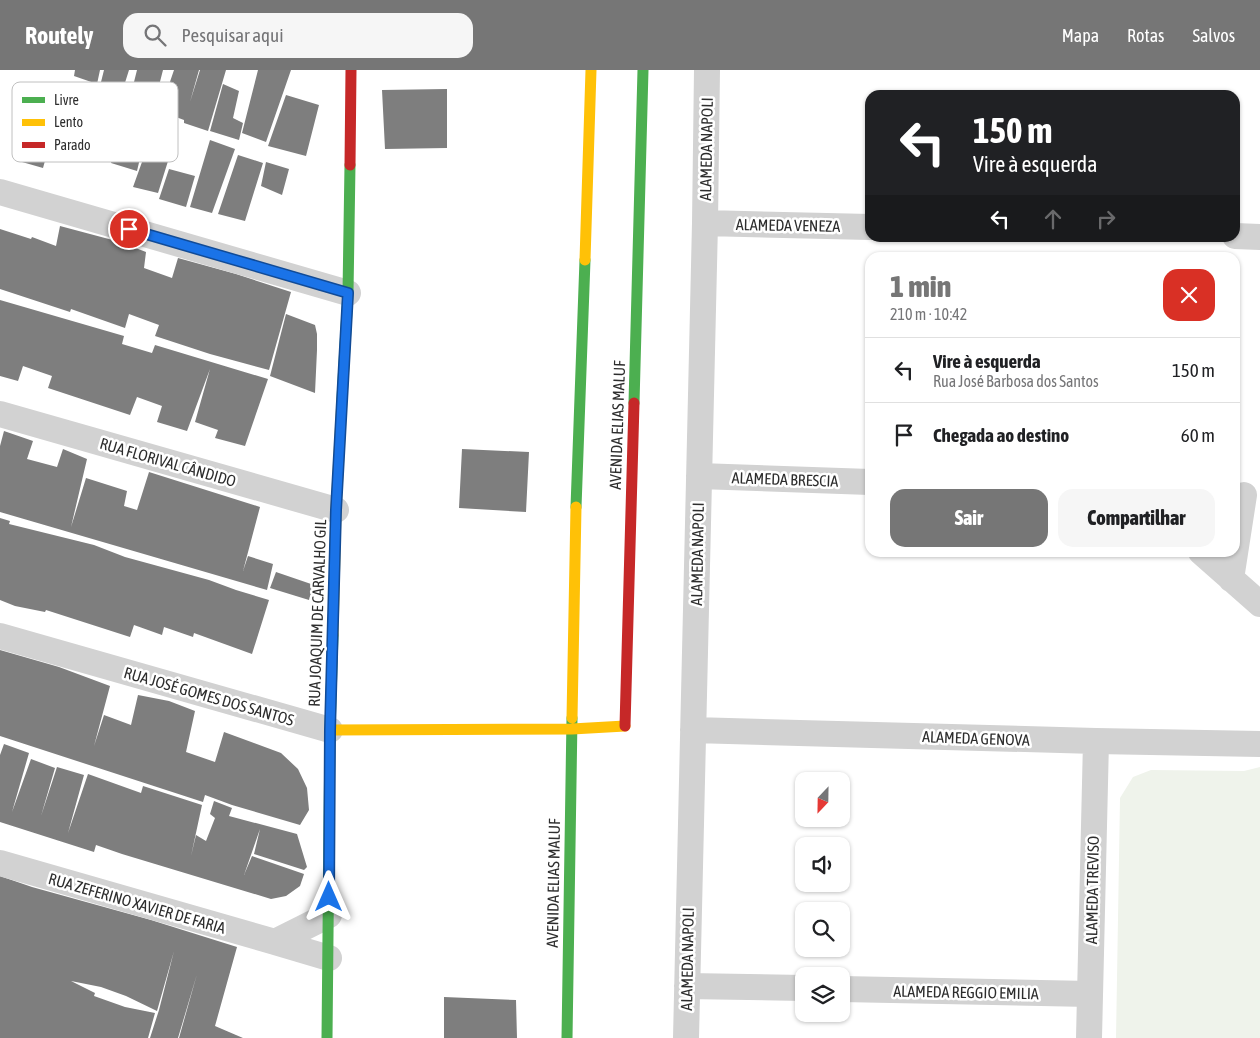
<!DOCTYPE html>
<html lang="pt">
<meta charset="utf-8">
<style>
body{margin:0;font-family:"Asap Condensed",sans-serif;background:#f6f6f6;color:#202124;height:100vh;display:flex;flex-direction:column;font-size:19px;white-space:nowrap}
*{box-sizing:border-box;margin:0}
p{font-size:16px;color:#757577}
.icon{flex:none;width:28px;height:28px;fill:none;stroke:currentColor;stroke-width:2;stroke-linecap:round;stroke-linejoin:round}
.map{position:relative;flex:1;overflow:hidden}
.panel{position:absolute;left:865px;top:182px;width:375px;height:305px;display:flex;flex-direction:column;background:#fff;border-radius:15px;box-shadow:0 1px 4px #0004}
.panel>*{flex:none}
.top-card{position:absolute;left:865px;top:20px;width:375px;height:152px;border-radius:15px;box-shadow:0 1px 4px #0004;background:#202124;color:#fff;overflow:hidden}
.needle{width:32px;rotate:202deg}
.fabs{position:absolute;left:795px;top:702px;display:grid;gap:10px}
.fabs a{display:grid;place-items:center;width:55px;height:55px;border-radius:10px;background:#fff;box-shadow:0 1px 4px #0004;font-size:25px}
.pin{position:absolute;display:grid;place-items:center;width:42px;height:42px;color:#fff;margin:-21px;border:2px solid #fff;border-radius:50%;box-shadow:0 1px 5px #0007}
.me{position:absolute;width:55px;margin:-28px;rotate:0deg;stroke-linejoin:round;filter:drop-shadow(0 0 4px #0008)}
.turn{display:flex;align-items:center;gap:18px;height:105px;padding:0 25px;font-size:22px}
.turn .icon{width:65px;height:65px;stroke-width:2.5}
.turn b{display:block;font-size:35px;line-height:42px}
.lanes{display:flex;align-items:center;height:48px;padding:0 25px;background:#0003;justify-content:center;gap:25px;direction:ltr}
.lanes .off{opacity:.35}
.round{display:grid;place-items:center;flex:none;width:52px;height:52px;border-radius:15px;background:#f6f6f6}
.headline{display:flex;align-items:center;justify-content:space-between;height:85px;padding:0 25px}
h1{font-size:30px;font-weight:800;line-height:38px;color:#767676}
.primary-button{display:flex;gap:10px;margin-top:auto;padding:10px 25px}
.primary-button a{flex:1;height:58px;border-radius:15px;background:#767676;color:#fff;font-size:20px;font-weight:800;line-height:58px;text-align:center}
.primary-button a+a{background:#f6f6f6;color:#202124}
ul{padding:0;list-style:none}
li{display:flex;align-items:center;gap:15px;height:65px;padding:0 25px;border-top:1px solid #e0e0e0}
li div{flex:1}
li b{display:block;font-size:19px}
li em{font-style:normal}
header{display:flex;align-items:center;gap:30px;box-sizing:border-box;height:70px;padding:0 25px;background:#767676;color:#fff}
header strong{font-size:24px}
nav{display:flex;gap:28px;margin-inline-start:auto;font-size:18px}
.search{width:350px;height:45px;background:#f6f6f6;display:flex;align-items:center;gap:12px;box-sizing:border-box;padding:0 18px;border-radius:15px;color:#757577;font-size:19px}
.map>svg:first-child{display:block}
.green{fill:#eff3eb}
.building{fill:#7e7e7e}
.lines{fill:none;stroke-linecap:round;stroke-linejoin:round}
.street{stroke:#d2d2d2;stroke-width:26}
.fast{stroke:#4caf50;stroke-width:11}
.slow{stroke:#ffc107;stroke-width:11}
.jam{stroke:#c62828;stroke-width:11}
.route-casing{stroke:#114b97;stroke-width:12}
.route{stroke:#1a73e8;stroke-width:9}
.labels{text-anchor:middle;stroke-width:5;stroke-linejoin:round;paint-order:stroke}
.street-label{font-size:16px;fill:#2d2d2d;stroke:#fff}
.key{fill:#fff;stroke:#c0c0c0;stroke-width:1}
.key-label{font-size:14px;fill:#2d2d2d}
</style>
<header>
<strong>Routely</strong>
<div class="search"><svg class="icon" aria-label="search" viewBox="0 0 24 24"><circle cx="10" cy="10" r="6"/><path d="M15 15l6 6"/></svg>Pesquisar aqui</div>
<nav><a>Mapa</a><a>Rotas</a><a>Salvos</a></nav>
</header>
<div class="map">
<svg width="1260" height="968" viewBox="0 0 1260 968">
<rect width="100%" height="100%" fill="#fff"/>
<path class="green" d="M1260,697V968H1116L1120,728L1133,707L1151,700L1244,701Z"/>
<path class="building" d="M75,0H100L97,14L74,6Z
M104,0H129L123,19L101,12Z
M137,0H163L153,39L129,32Z
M174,0H199L190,32L200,0H226L208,61L184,53V50L160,41Z
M258,0H291L266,72L242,63Z
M223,14L239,21L233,48L243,53L239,70L210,61Z
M447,19V78L385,79L382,20Z
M286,25L319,35L306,86L268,76Z
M31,30L60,37L43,98L15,90Z
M126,40L150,46L137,101L111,93Z
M151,67L174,72L158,123L133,117Z
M210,70L235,79L212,143L190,137Z
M238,85L263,93L245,151L218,144Z
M266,92L289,99L282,125L261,116Z
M169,99L195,106L186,137L159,129Z
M60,156L120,172L146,182L144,198L172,208L178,188L236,204L291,222L269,300L210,284L155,266L159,255L129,244L125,258L71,239L70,242L0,219V159L31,169L32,167L56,176Z
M0,230L124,266L122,274L152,283L155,275L268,309L245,376L215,368L218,360L195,352L210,299L187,361L157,352L162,336L137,327L130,345L48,318L52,306L23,296L18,311L0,306Z
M286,244L315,255L317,264V280L315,323L270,306Z
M4,361L33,371L27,389L57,397L63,379L87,389L71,457L86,408L127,421L124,436L137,440L149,402L260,437L243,501L248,486L273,494L267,520L0,442V376Z
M462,379L529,382L526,442L459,438Z
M0,448L10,451L9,454L94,475L125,487L209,510L236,520L269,530L252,584L194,563L193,567L164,557L162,565L134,555L130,567L46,540L45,542L15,536L0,530Z
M276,502L314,515L309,530L270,518Z
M0,580L59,597L110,616L94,676L104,645L131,655L138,625L169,631L195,641L186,682L215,692L224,662L281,683L298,699L307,718L309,740L300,755L232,735L205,725L203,732L0,666Z
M4,674L29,683L12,742L31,689L55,698L41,746L57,697L84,705L68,763L88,704L141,723L143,716L202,735L191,786L196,765L206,771L215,748L210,744L214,731L232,738L229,746L297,764L307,797L304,800L254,784L260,759L244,805L252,786L304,804L300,816L286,826L271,829L122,784L96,775L94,782L0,752V685Z
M0,806L32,817L151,850L237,877L215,956L243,968H179L197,904L178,968H150L159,940L174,881L157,941L126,926L101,917L71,911L95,923L94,926L125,937L155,943L148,968H0Z
M444,927L516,930L517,968H444Z"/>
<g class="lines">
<path class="street" d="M0,122L348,223
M705,153L870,157
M1235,166L1260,167
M0,344L336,440
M699,406L870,412
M1201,482L1260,534
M1231,509L1244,425
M0,566L330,660
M693,660L1096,671L1260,674
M0,793L275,872
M329,888L275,872L329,845
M687,916L804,918
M841,919L1090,924
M686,968L705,153L707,0
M1089,968L1096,671"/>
<path class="fast" d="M342,329L348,223L350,95
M634,333L643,0
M576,437L585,190
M327,968L330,660L333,565
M567,968L572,648"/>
<path class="slow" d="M585,190L591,0
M333,565L336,440L342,329
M572,648L576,437
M330,660L572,659L625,656"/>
<path class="jam" d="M350,95L351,0
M625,656L634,333"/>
</g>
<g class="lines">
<defs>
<path id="route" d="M129,159L348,223L336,440L330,660L329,827"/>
</defs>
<use href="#route" class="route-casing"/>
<use href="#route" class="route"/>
</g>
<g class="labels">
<g class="street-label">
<text transform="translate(706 79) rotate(-89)" y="6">ALAMEDA NAPOLI</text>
<text transform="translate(788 155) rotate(1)" y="6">ALAMEDA VENEZA</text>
<text transform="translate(617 355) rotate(-88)" y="6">AVENIDA ELIAS MALUF</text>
<text transform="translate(168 392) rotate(16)" y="6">RUA FLORIVAL CÂNDIDO</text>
<text transform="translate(785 409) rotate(2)" y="6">ALAMEDA BRESCIA</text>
<text transform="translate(697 484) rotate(-89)" y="6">ALAMEDA NAPOLI</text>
<text transform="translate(317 543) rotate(-88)" y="6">RUA JOAQUIM DE CARVALHO GIL</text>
<text transform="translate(209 626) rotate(16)" y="6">RUA JOSÉ GOMES DOS SANTOS</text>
<text transform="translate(976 668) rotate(2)" y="6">ALAMEDA GENOVA</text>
<text transform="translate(553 813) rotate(-89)" y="6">AVENIDA ELIAS MALUF</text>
<text transform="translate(1092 820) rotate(-89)" y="6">ALAMEDA TREVISO</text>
<text transform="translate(137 833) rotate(16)" y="6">RUA ZEFERINO XAVIER DE FARIA</text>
<text transform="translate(687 889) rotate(-89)" y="6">ALAMEDA NAPOLI</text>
<text transform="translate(966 922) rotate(1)" y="6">ALAMEDA REGGIO EMILIA</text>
</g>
</g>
<rect x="12" y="12" width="166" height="80" rx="8" class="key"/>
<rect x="22" y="27" width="23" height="6" fill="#4caf50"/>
<rect x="22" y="49" width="23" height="7" fill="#ffc107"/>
<rect x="22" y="72" width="23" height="6" fill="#c62828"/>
<g class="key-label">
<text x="54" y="35">Livre</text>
<text x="54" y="57">Lento</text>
<text x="54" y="80">Parado</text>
</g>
</svg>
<div class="fabs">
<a><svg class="needle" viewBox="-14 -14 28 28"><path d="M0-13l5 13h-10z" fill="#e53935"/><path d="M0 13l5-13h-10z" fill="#757577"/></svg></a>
<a><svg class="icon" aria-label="sound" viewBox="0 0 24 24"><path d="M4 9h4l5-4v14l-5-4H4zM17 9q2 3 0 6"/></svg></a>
<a><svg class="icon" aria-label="search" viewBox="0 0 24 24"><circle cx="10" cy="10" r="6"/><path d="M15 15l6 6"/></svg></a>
<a><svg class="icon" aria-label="layers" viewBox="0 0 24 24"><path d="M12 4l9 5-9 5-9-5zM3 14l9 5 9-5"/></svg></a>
</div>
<div class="pin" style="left:129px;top:159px;background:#d93025"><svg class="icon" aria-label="arrive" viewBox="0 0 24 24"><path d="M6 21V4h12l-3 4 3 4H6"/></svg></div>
<svg class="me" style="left:329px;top:827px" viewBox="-20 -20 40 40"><path d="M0-17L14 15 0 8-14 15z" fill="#1a73e8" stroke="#fff" stroke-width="4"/></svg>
<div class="top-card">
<div class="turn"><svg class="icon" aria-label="left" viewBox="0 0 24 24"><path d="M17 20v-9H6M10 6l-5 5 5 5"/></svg><div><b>150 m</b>Vire à esquerda</div></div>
<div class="lanes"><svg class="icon" aria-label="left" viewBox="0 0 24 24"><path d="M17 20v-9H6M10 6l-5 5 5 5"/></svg><svg class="icon off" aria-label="ahead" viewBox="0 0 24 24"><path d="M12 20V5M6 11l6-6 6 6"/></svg><svg class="icon off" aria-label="right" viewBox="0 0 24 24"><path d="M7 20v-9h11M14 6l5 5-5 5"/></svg></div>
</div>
<section class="panel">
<div class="headline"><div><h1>1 min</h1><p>210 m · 10:42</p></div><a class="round" style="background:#d93025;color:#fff"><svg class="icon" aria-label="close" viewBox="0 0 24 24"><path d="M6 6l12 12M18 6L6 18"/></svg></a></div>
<ul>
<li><svg class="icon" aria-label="left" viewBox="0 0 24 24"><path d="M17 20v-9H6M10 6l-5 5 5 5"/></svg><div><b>Vire à esquerda</b><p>Rua José Barbosa dos Santos</p></div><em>150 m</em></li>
<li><svg class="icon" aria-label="arrive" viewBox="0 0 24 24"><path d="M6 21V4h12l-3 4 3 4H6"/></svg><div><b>Chegada ao destino</b></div><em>60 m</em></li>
</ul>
<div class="primary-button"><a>Sair</a><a>Compartilhar</a></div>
</section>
</div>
